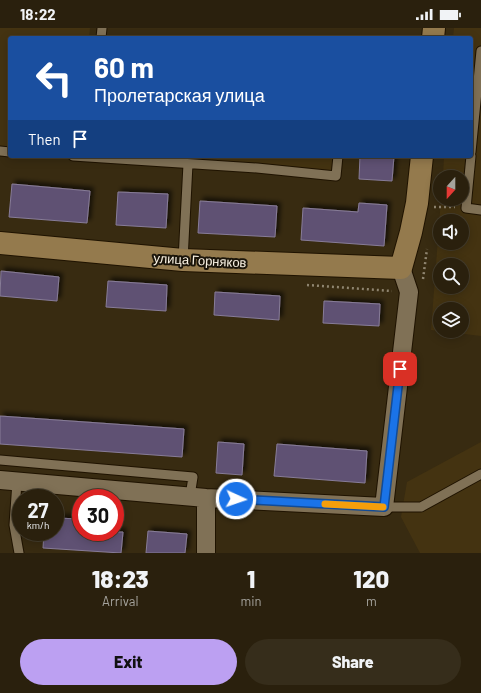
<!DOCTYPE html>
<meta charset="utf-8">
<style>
body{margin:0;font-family:Barlow,sans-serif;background:#362d1b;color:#f1f3f6;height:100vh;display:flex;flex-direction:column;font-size:15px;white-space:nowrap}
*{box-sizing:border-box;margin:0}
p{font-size:13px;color:#a5a39d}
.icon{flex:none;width:22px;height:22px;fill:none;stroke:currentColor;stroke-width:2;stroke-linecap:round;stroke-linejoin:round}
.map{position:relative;height:525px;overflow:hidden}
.sheet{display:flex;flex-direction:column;background:#2a200d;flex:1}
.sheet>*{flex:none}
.hud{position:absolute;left:8px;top:8px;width:465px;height:122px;border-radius:4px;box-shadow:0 2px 10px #0003,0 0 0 1px #463e2e;background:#1a4fa0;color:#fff;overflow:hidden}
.needle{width:26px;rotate:201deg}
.buttons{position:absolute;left:433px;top:142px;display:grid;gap:8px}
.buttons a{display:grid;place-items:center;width:36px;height:36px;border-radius:50%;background:#2a200d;box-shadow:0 2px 10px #0003,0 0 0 1px #463e2e;font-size:20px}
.speed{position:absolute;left:12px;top:461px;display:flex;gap:8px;font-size:20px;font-weight:700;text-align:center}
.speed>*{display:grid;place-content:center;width:52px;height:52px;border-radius:50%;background:#2a200d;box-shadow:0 2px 10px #0003,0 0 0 1px #463e2e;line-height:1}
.speed small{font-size:10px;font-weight:400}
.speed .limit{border:6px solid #d22;background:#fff;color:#111}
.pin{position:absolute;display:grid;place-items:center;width:34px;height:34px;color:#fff;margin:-17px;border-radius:8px;box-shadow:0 2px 6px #0006}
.me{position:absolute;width:44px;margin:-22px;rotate:93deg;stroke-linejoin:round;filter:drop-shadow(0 0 3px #0008)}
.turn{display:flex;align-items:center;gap:14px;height:84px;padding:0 20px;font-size:18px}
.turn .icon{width:52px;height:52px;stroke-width:2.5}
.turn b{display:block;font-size:28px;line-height:34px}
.then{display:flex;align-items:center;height:38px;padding:0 20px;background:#0003;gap:8px;font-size:15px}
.eta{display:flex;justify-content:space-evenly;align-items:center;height:68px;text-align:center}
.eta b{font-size:24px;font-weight:800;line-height:28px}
.button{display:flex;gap:8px;margin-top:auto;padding:8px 20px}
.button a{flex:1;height:46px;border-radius:24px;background:#bca0f2;color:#111;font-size:16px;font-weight:800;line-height:46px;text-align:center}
.button a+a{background:#362d1b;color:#f1f3f6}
.status{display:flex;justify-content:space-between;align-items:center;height:28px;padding:0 20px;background:#2a200d;direction:ltr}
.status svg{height:11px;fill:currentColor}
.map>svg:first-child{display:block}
.built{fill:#431;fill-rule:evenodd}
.building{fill:#5f5173;stroke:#877c98;filter:url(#shadow)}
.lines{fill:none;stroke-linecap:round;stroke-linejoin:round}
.service-casing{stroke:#1f1300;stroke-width:11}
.minor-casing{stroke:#1f1300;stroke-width:20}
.secondary-casing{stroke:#1f1300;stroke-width:24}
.path{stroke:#8f8570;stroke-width:2.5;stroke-dasharray:2 3;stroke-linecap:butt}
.service{stroke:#807156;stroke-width:9}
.minor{stroke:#807156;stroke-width:18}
.secondary{stroke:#947a4d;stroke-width:22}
.route-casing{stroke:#114b97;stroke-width:10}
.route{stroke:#1a73e8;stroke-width:7}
.slow{stroke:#f59e0b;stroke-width:7}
.labels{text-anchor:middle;stroke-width:4;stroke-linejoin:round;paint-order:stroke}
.street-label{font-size:13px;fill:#fbf3e4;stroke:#1b150a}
</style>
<div class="status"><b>18:22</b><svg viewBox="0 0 49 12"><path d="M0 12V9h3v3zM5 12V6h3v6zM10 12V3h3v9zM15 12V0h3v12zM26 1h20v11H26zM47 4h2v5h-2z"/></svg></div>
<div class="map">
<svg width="481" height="525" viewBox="0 0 481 525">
<defs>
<filter id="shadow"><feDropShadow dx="3.5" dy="-3.5" stdDeviation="2" flood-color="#0009"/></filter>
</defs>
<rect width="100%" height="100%" fill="#382b11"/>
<path class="built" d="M0,0H90L89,10H10V124L0,123Z
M454,0H481V308L441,303H462V281H440V303L431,302L441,171H462V149H443L444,128H471V10H453ZM440,193H462V215H440ZM440,237H462V259H440Z
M73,128H338L336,148Z
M481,414V525H420L401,489L407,454Z"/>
<path class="building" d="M360,128H394L392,153L359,151Z
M12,156L90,163L87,195L9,189Z
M118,164L168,166L166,200L116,197Z
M200,173L277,178L275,209L198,205Z
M359,175L387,177L384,218L301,212L303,180L358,184Z
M1,243L59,249L57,273L0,268Z
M108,253L167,257L166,283L106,279Z
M215,264L280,268L279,292L214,287Z
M324,273L380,276L379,298L323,295Z
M0,388L184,401L182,429L0,416Z
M218,414L244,416L242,447L216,445Z
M277,416L367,423L365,455L274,448Z
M55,490L81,491V504H123L121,525L43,520L44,504H55Z
M148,503L187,506L185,525H146Z"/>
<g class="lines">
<defs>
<path id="service" d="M101,10L102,0
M0,123L10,124
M471,124L481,23
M73,128L257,140L336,148L338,128
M471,128L466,180L481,182
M183,232L188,136
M0,432L193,449L190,468
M17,454L14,497L19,525
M384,479H421L481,446"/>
<path id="minor" d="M0,452L206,470L384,479L409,264L401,240
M206,470V525"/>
<path id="secondary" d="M433,10L434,0
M0,215L183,232L401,240L411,204L417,175L422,128"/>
</defs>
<use href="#service" class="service-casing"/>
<use href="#minor" class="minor-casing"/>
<use href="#secondary" class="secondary-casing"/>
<path class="path" d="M434,179H455
M423,251L427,221
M307,257L392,263"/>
<use href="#service" class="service"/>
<use href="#minor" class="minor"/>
<use href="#secondary" class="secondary"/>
</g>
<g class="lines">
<defs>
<path id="route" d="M236,471L384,479L400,341"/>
</defs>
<use href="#route" class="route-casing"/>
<use href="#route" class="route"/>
<path class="slow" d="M325,476L383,479"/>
</g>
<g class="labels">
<g class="street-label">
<text transform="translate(200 232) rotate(3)" y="5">улица Горняков</text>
</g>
</g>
</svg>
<div class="buttons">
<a><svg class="needle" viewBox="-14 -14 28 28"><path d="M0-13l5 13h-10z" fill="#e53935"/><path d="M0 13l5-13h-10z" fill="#a5a39d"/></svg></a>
<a><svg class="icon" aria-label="sound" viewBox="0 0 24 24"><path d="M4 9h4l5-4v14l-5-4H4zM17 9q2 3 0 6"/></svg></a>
<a><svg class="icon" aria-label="search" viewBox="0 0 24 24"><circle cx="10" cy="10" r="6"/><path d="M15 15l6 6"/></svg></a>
<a><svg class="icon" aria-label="layers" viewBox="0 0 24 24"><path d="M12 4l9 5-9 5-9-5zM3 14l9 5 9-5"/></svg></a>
</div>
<div class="speed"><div>27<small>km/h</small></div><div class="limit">30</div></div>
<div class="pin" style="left:400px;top:341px;background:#d93025"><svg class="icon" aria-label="arrive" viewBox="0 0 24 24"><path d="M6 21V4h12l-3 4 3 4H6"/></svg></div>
<svg class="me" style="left:236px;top:471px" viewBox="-20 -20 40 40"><circle r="17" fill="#1a73e8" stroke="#fff" stroke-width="3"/><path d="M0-11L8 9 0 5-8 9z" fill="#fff"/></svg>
<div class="hud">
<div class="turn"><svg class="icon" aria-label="left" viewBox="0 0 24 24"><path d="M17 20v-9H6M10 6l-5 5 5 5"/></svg><div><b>60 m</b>Пролетарская улица</div></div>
<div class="then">Then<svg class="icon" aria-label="arrive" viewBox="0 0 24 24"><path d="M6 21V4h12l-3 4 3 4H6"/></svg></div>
</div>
</div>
<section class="sheet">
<div class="eta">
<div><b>18:23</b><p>Arrival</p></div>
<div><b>1</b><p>min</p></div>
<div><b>120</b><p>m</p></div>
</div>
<div class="button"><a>Exit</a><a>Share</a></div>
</section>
